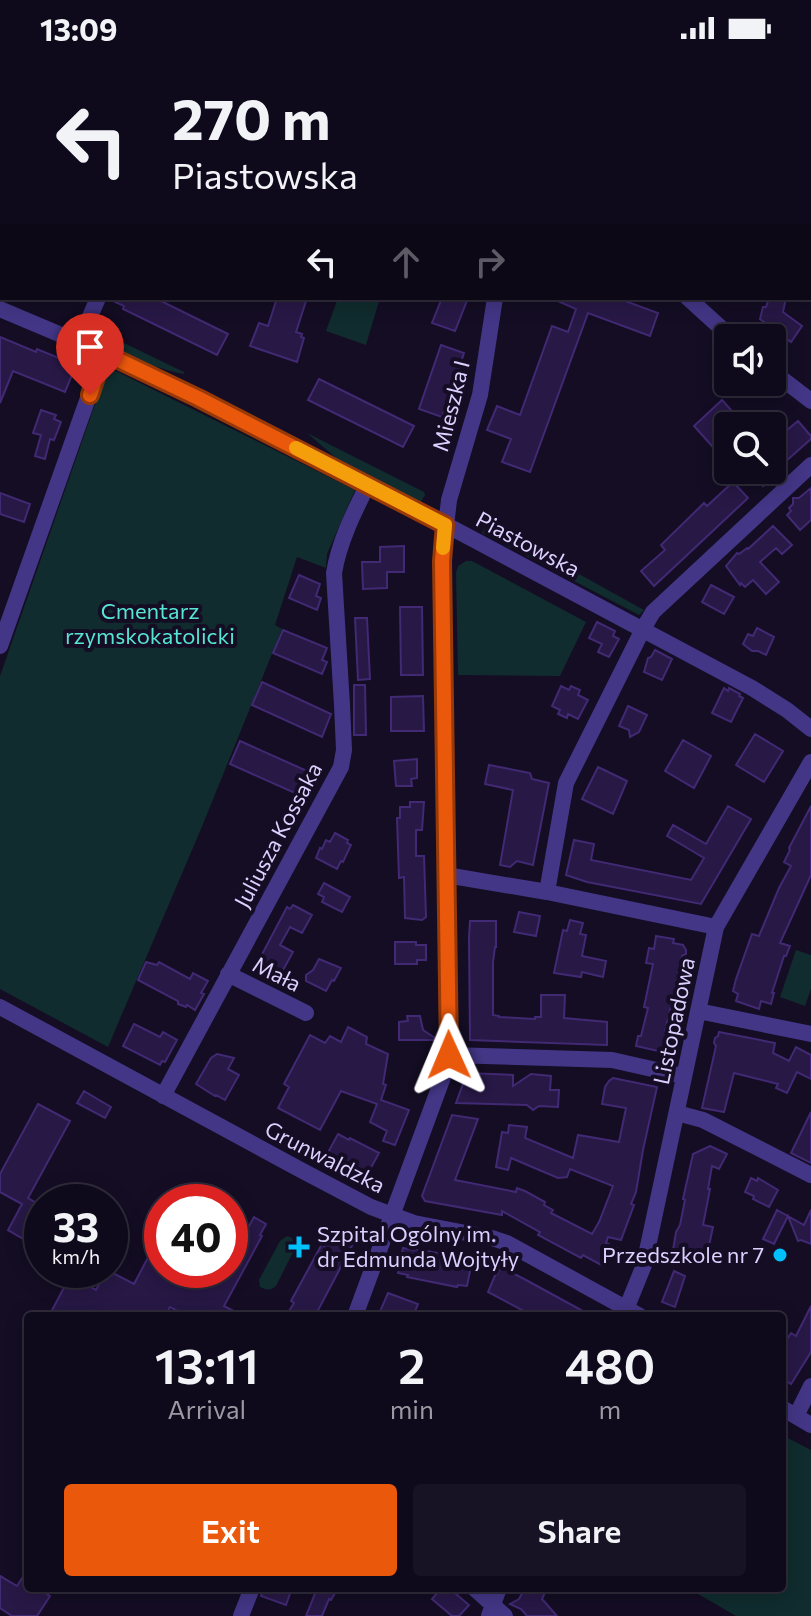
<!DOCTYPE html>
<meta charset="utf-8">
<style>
body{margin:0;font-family:Commissioner,sans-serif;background:#181324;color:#f1f3f6;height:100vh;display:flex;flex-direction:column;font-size:30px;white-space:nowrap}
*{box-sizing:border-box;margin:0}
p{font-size:26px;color:#9b9aa3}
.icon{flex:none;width:44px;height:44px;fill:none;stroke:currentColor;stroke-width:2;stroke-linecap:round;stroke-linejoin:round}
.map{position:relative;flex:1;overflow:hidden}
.drawer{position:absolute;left:24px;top:1256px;width:762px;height:280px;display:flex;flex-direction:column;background:#0f0a1b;border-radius:8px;box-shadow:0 4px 20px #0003,0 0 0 2px #2f2b3a}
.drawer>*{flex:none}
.banner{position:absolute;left:0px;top:0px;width:812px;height:244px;box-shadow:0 4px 20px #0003,0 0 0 2px #2f2b3a;background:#0f0a1b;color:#f1f3f6;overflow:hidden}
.controls{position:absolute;left:714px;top:268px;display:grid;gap:16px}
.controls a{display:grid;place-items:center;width:72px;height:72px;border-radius:8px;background:#0f0a1b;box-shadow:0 4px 20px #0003,0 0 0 2px #2f2b3a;font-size:40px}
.speed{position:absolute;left:24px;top:1128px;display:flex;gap:16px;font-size:40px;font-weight:700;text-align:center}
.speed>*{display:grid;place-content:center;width:104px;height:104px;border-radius:50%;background:#0f0a1b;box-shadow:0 4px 20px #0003,0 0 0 2px #2f2b3a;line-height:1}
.speed small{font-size:20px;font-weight:400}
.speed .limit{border:12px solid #d22;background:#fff;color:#111}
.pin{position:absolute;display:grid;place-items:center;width:68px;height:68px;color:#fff;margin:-82px -34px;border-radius:50% 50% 50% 0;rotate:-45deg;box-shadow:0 0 8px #0007}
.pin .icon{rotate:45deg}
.me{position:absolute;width:88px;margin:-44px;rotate:359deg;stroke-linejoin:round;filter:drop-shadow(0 0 6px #0008)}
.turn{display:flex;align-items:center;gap:28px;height:168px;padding:0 40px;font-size:36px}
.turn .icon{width:104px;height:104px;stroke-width:2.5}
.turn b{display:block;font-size:56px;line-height:68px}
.lanes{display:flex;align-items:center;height:76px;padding:0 40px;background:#0003;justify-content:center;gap:40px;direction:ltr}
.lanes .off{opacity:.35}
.eta{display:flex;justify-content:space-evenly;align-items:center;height:136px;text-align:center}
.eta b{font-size:48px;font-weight:600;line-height:56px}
.cta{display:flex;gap:16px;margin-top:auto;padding:16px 40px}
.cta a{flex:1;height:92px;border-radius:8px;background:#ea580c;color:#fff;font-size:32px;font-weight:600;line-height:92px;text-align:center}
.cta a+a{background:#181324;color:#f1f3f6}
.status{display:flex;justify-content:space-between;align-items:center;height:56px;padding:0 40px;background:#0f0a1b;direction:ltr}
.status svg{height:22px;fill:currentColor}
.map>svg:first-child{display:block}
.green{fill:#102c2e}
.building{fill:#271846;stroke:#412973;stroke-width:2}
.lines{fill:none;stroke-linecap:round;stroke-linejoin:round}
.minor{stroke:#433686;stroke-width:16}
.route-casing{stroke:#983908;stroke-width:20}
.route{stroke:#ea580c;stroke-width:14}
.slow{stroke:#f59e0b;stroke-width:14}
.poi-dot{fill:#00c1fb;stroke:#140d24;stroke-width:3}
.labels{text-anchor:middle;stroke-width:8;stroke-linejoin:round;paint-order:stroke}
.street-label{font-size:22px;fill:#dcd0ff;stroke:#140d24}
.park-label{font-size:22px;fill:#56e5d4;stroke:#140d24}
.poi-label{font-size:22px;fill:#dcd0ff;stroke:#140d24;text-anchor:start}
</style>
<div class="status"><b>13:09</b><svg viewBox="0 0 49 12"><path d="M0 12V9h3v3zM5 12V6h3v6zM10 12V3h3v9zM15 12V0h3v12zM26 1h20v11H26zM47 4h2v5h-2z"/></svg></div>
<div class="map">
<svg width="811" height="1560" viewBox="0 0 811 1560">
<rect width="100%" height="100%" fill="#140d24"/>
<path class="green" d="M338,242H380L366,289L326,275Z
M93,272L184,316V318C161,314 101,295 93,272Z
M108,311L355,434L327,498L326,512L297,501L275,569L282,573L201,773L108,991L0,933V620Z
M307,377L424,436L425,439L421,446L336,402Z
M486,470L523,487L644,554L639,559L482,477Z
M466,505H472L586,566L560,620L458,619L456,517L458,510Z
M796,894L811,899V933L805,950L780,941Z
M287,1180L292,1182L295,1192L276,1230C270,1235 267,1234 260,1231L259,1224L280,1185Z
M782,1379L811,1394V1560H736L688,1532H782Z"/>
<path class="building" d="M109,242H155L228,278L217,299L123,253L124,250L109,243Z
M277,242H307L296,276L302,278L301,281L304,282L297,306L250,290L259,267L268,270Z
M442,242H468L455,275L432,267Z
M551,242H617L658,257L650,280L588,257L530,416L502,406L511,383L487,374L497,350L520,359L552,270L568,276L576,253Z
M769,242H786L783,256L802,270L791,286L760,263L763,251H766Z
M0,281L36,296L37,293L76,309L65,336L13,315L0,347Z
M441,289L464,297L442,361L419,353Z
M319,323L414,370L403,391L308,344Z
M722,344L740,364L734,370H728V375L712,390L694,370Z
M41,354L56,359L54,363L61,366L54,384L50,383L45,403L35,400L41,379L33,377Z
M798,365L811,380V383L776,414H782L763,430L749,414H772V400L782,392L775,384Z
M733,426L748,442L654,530L641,515L665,494L661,489L704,447L707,450Z
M811,432V464L800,474L787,459L791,455L789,452L793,448V442H799Z
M0,437L30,448L24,466L0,458Z
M773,470L792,489L782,498L776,492L760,506L779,526L766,538L753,524L745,531L741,527L740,529L726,510L737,497L739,498L747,492L748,493Z
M404,490V516H387V532L363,533L362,506H380V491Z
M299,519L320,528L316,540L321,542L317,554L289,542Z
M711,529L734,541L724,558L702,546Z
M400,551H422L423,619H401Z
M355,562H367L370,623L358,624Z
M597,566L615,575L613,580L619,583L609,601L598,596L602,588L589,582Z
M757,572L774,581L766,599L758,595H752L743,588L748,578L753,580Z
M283,574L327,592L322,604L327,606L322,618L273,597Z
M655,594L672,603L662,624L644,616L648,602L651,601Z
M262,626L331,658L322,681L252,649Z
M354,629H365L366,679H354Z
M561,630L569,634L571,630L580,634L578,639L588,644L578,663L568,658L567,662L558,658L560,654L552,650Z
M724,632L728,635L729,632L740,638L739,640L743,642L731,666L712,657Z
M423,640L424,675H391V641Z
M628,650L647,659L639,676L630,681L629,674L619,670Z
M755,678L783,695L764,726L736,709Z
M683,684L711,700L694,732L665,715Z
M240,685L316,719L306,742L230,708Z
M417,703V722L411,723L412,730H396L394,705Z
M489,709L530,717L532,723L549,727L533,809L517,805L510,811L500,809L513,734L485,728Z
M598,711L627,725L613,758L582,743Z
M410,746H424L422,774H416V800H424L426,861L422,864L405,862L404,821L399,822L397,762H400V751H410Z
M728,750L751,763L701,848L587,826L566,819L574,784L594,788L591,804L691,824L704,802L667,780L673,769L706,788Z
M811,750V819L780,887L790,890L786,900H784L772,937H774L771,948L761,945L759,953L736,945L738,938L733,935L736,923L752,878L759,880L779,832L791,810L784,806L790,794L789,792Z
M335,777L348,784L347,787L351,789L343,806L341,805L337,813L316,802L320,792L322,793L326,784L330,786Z
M324,827L350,841L342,856L322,846L324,841L318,838Z
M293,849L312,859L302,877L290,871L280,889L293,896L282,916L259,904L287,851L290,853Z
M519,856L540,860L536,880L514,876Z
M570,864L583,867L580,878L586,879L582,900L606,905L603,921L582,916L581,921L554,917L563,874L567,875Z
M470,865H496V891H495L493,906V959L499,960V961L535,963V961H541V939H565L564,962L607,966V989L470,984L469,881Z
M656,880L674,883L673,887L683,889L686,894V898L682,900L679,914L674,936L676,939L675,945L672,946L665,975L669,976L663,996L636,990L638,980H641L648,952L644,951L653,908L646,907L649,892L654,893Z
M395,886H416V889H426V904H417V908H395Z
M319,903L341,912L334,925L332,924L326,935L306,925V919L313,914Z
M146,906L157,909L159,906L190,923L193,917L208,925L201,937L204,938L195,954L187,949L186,951L178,948V945L138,924Z
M407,960H420L423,974L438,984H399V966L408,965Z
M134,968L160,981L163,976L177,984L165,1006L162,1005L160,1009L123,990Z
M348,971L367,981L366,988L388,998L383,1028L386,1029L381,1044L409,1054L395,1089L383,1085L387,1075L370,1066L377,1048L341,1035L320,1074L278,1052L289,1031L284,1028L310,979L325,987L330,980L341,986Z
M719,976L775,987L773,997L789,1005L796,991L811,999V1023L797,1016L787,1037L776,1032L778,1028L734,1017L724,1056L702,1052L716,990L714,987L715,982L718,980Z
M217,998L234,1002L228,1013L239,1019L225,1044L216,1039L215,1040L196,1028L211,1002Z
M467,1017L513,1019V1030L531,1018L551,1020L550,1034H559L558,1051L539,1050L533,1054L527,1049L456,1047Z
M613,1022L657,1031L643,1094L636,1136L631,1148L634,1149L621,1184L608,1181L606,1187L617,1192L611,1202L608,1201L603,1210L583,1199L581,1202L538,1179L540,1176L502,1155V1159L425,1145L422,1140L452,1059L478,1063L455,1124L516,1136L517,1132L525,1135L545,1146L544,1149L553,1154L551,1157L592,1178L599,1166L613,1130L570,1113L567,1121L558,1122L511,1102L508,1114L496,1111L502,1076L508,1077L509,1069L527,1071L525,1082L573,1102L578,1079L619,1086L626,1052L602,1048L605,1031L609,1025Z
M84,1035L111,1051L105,1062L77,1047Z
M38,1048L70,1065L28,1142L42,1150V1170L32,1188L8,1174L22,1148L0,1136V1118Z
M811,1056V1107L791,1097Z
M338,1078L349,1084L350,1082L379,1097L366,1121L326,1100Z
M710,1090L727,1098L719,1113L712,1110L708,1133H710L703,1169L713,1171L706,1204L697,1203L693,1201V1199L673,1194L676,1176L680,1169L685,1144L683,1143L693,1098Z
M751,1122L757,1125L758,1122L778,1134L769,1151L753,1143L754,1140L745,1136Z
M777,1154L804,1169L811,1154V1188L801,1184L798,1185L788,1160L774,1188L763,1183Z
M254,1161L266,1168L260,1179L262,1180L224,1250L243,1260H187L170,1251L165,1260H49L70,1220L96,1234L107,1214L134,1228L162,1175V1214H230V1165L247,1174Z
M331,1176L353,1188L315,1260H286L294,1247L291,1245L322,1188L324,1190Z
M403,1192L414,1194L415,1193L461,1201L460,1203L472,1205L467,1230L458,1229L457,1231L407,1221L408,1219L398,1217Z
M501,1211L526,1224L592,1260H533L488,1236L496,1217L497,1218Z
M674,1215L685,1220L675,1251L662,1246Z
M388,1237L418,1248L413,1260H378Z
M811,1250V1296L791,1328L782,1322V1291L791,1277L796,1280Z
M28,1513V1532H37L50,1540L37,1560H12L0,1552V1520L17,1530Z
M264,1532H292L286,1549L261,1540Z
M312,1532H338L331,1544L329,1543L322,1560H306L316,1535Z
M441,1532H449L469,1549L459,1560H452L432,1543Z
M525,1532H547L542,1543L557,1560H527L521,1553L510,1548L519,1543Z"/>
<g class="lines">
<path class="minor" d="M297,0L302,2
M203,2L204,0
M530,2V0
M810,57L811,55
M688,242L732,282
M0,253L104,297L160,323L422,456L752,632L787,654L811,673
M79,286L98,242
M772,315L811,345
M0,590L104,297
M446,819L547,836L716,871
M547,836L566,727L643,573L653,556L811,409
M228,918L306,957
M0,951L299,1113L371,1151L414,1167L492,1182L507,1187L640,1260
M698,955L811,978
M449,999L612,1004L683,1020
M163,1040L341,711L344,694L342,649L334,517C339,486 354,456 368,428
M677,1057L703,1064L811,1119
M627,1251L644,1209L716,871L811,706
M355,1260L446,1013L449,999L442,505L449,444L480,339L495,242
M782,1352L811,1369
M796,1360L811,1330
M474,1532L505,1560
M241,1560L252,1532
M489,1560L499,1532"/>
</g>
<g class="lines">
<defs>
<path id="route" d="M90,339L104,297L198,342L445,469L442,505L449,999"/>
</defs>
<use href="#route" class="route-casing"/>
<use href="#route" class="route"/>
<path class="slow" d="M296,392L445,469L443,492"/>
</g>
<g class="poi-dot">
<path d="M295 1179h8v8h8v8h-8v8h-8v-8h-8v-8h8z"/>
<circle cx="780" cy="1199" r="8"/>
</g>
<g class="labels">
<g class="street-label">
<text transform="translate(451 350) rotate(-76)" y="8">Mieszka I</text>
<text transform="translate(528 488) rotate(28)" y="8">Piastowska</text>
<text transform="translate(278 779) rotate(-62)" y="8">Juliusza Kossaka</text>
<text transform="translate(277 918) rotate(27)" y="8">Mała</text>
<text transform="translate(674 965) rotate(-78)" y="8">Listopadowa</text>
<text transform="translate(325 1101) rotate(27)" y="8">Grunwaldzka</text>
</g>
<g class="park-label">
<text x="150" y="563">Cmentarz<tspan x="150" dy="25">rzymskokatolicki</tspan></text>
</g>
<g class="poi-label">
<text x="317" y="1186">Szpital Ogólny im.<tspan x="317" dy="25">dr Edmunda Wojtyły</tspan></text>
<text x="764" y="1207" text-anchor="end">Przedszkole nr 7</text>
</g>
</g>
</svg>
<div class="controls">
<a><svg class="icon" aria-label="sound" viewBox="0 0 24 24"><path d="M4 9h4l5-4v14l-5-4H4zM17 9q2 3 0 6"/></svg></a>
<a><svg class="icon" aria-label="search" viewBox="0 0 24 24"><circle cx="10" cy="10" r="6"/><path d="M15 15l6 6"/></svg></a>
</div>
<div class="speed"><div>33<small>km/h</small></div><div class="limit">40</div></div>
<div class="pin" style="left:90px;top:339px;background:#d93025"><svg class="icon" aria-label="arrive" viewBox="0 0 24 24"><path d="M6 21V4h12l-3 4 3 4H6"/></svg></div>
<svg class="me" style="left:449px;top:999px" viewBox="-20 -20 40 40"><path d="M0-17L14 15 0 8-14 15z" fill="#ea580c" stroke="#fff" stroke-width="4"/></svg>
<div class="banner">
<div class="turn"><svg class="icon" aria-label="left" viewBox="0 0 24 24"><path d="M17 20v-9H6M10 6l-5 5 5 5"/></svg><div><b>270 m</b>Piastowska</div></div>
<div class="lanes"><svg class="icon" aria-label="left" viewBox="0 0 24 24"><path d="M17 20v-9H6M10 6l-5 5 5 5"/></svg><svg class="icon off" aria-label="ahead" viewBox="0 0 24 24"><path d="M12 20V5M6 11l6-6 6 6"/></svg><svg class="icon off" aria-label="right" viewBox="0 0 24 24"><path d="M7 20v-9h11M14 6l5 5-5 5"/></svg></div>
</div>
<section class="drawer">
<div class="eta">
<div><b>13:11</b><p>Arrival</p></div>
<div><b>2</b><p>min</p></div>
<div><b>480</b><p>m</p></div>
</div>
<div class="cta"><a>Exit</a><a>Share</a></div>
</section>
</div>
